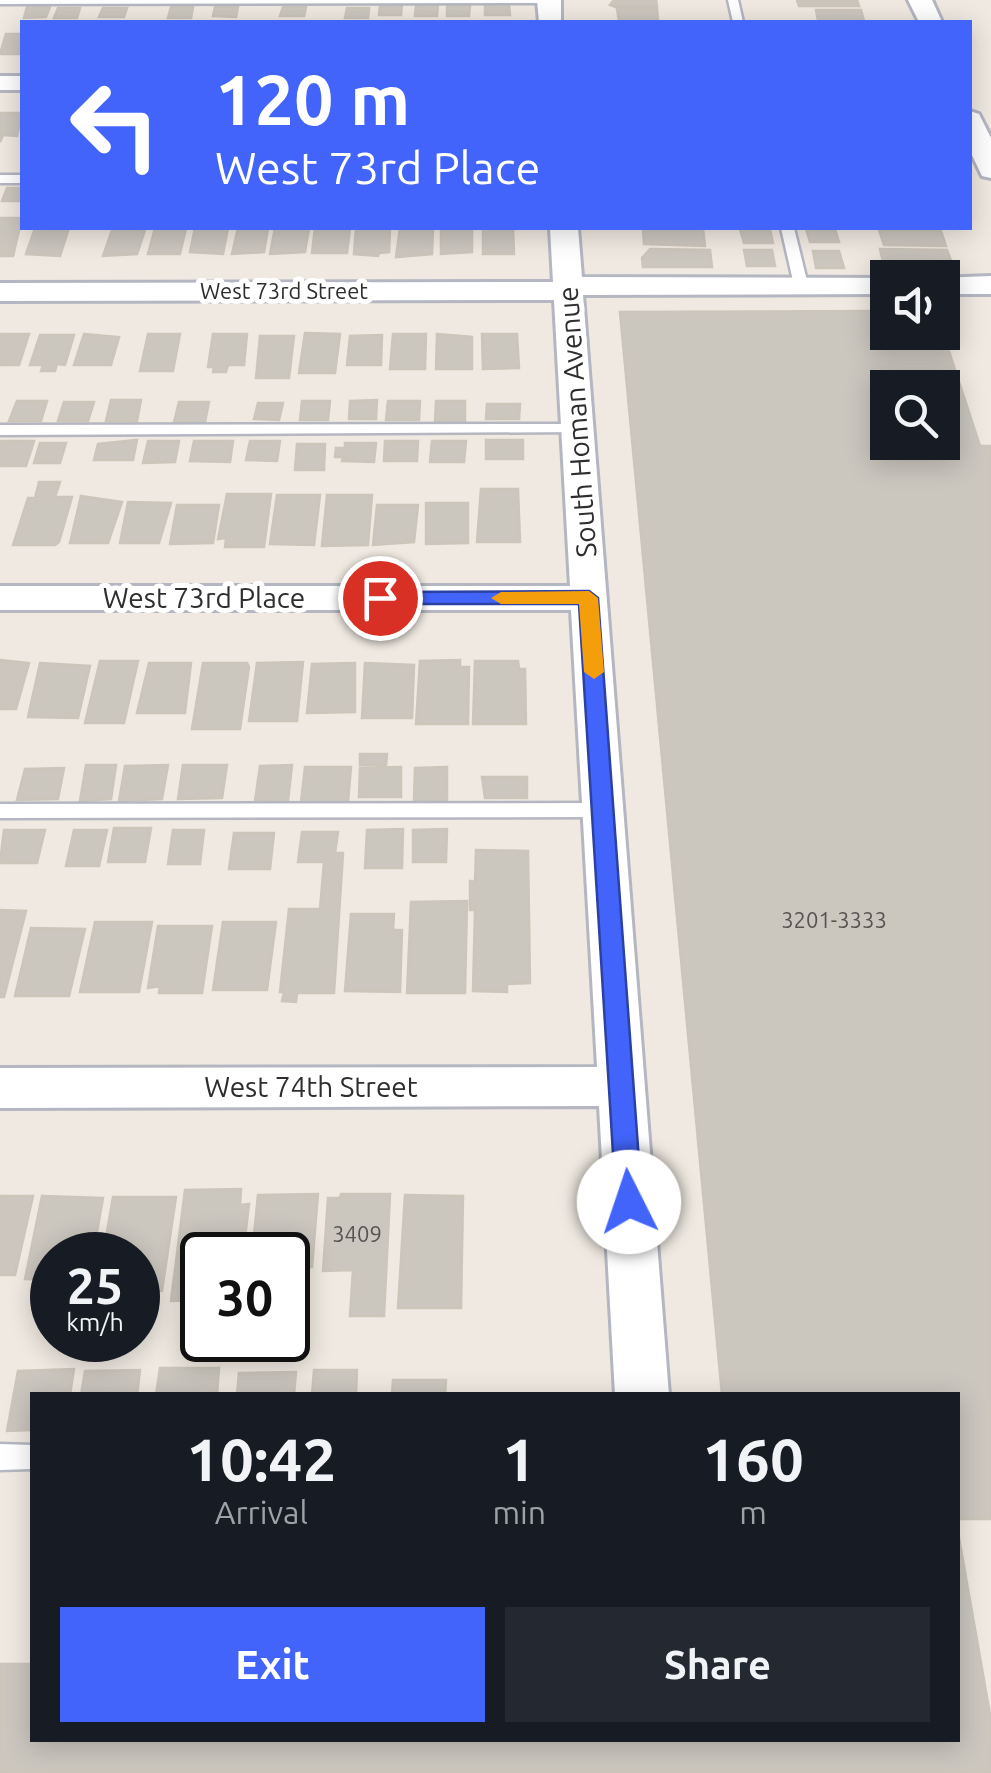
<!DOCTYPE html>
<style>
body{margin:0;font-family:Ubuntu,sans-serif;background:#242831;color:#f1f3f6;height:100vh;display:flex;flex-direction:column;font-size:38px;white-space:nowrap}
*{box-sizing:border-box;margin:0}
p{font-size:32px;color:#9ea1a6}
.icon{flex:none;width:55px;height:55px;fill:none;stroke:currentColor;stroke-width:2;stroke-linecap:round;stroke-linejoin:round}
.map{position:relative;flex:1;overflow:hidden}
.panel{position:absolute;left:30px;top:1392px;width:930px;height:350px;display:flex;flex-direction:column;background:#171b24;border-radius:0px;box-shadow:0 5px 25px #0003}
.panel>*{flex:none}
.hud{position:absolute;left:20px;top:20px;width:952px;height:210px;border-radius:0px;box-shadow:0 5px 25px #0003;background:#4264fb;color:#fff;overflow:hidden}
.tools{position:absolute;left:870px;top:260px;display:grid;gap:20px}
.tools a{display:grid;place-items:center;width:90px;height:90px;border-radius:0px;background:#171b24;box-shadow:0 5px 25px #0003;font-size:50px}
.speed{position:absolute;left:30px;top:1232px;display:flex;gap:20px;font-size:50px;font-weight:700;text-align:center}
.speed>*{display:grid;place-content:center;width:130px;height:130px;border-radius:50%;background:#171b24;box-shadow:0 5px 25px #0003;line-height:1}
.speed small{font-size:25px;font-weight:400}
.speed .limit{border:5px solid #111;border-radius:15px;background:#fff;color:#111}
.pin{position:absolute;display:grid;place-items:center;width:85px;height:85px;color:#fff;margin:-42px;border:5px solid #fff;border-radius:50%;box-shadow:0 2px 10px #0007}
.me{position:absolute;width:110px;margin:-55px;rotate:356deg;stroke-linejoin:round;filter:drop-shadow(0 0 8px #0008)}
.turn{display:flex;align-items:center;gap:35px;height:210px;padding:0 30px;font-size:45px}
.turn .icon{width:130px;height:130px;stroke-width:2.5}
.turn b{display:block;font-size:70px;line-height:85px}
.eta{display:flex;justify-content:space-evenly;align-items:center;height:170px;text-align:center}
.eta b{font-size:60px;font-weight:700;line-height:70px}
.primary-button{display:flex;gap:20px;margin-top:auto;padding:20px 30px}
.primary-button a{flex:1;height:115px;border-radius:0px;background:#4264fb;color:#fff;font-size:40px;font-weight:700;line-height:115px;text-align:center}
.primary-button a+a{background:#242831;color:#f1f3f6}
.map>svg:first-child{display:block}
.building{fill:#cbc7bf;stroke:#cbc5ba;stroke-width:2.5;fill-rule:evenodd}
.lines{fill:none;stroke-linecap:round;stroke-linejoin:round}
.service-casing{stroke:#b4b7c1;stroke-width:5}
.minor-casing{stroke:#b4b7c1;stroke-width:6}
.service{fill:#fff;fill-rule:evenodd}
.minor{fill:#fff;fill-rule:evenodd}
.route{fill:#4264fb;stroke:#2b41a3;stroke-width:2.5}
.slow{fill:#f59e0b}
.labels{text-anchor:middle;stroke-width:10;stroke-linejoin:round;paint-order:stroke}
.far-street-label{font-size:22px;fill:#2e2e2e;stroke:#fff}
.number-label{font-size:22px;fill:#555452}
.street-label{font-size:28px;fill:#2e2e2e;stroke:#fff}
</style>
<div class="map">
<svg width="991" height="1773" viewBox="0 0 991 1773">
<rect width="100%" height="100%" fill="#efe9e1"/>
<path class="building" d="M614,0H656L657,7H616L610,5Z
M797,0H857L859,6H799Z
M380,4H402L401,15H379Z
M416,5H438L437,16H415Z
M485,5H509L510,15H485Z
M447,6H470L469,16H447Z
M27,7H50L46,17L24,18Z
M171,7H193L191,18H168Z
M215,7H238L236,17L213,16Z
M283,7H306L304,16H280Z
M58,8H80L77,18H54Z
M103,8H127L124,17H99Z
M347,8H369L368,18H345Z
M617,9H657L658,21H619Z
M816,10H861L864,21H818Z
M6,34H22V54H0Z
M0,113H22L17,136L3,135L0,142Z
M7,188H22V201H2Z
M0,218H22L13,256H0Z
M35,228H69L60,256L26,254Z
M120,228L145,230L137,254L103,256L112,230Z
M155,228H186L180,254H148Z
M195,228H228L223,254L190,252Z
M238,228H268L264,252L232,254Z
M275,228H309L305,252L270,254Z
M315,228H350L347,253H312Z
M356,228H390L389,252L379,253L378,256L354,254Z
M400,228H433L432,254L396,257Z
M441,228H472V252L441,254Z
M483,228H513L514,254H483Z
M647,228L703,229L705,246L644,244L643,230Z
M740,229H770L773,243H744Z
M806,229H835L839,242H810Z
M879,230L941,231L946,246L884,245Z
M650,249L710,250L712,267H643L642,258Z
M880,249L947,250L953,266H884Z
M744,250H772L775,266H747Z
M813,251H839L844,268H816Z
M888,311V332L942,330L980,446H991V1519H958V1395H722L620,312ZM888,388H942V442H888Z
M305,333L340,334L335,373H299Z
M0,334H29L19,365H0Z
M84,334L119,337L111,365H74Z
M148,334H180L173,371H140Z
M213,334H247L244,365H228L226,372H213L214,367H208Z
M393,334H426L425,369H390Z
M437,334L472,337V369H436Z
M482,334H517L519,368L483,369Z
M40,335H74L65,365L57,364L55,371H41L43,365H30Z
M382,335L381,365H347L350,336Z
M260,336H294L289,378H256Z
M111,400H141L137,421H106Z
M377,400L376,419H349L350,401Z
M17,401H47L41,421H9Z
M302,401H330L328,420H300Z
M388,401H420L419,420H386Z
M436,401H465V421H435Z
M64,402H94L88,421H58Z
M179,402H209L205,422H174Z
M258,403H283L279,420L254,419Z
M487,404H520L519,419H486Z
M137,440L133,460H94L98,444Z
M486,440H523V459H486Z
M0,441H34L26,466H0Z
M148,441H179L175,462L143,463Z
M194,441H233L230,462L190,461Z
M250,441H280L277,461L246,460Z
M385,441H418L417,461H384Z
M432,441H466L464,462H430Z
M40,443H66L60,463H34Z
M345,443H376L374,462L342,461L343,457H335L336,448H345Z
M297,444H325L324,470H295Z
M39,482H60L55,497H72L59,542L55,545H13L28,498H35Z
M481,489H518L520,542H477Z
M227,494H271L264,547H225L226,538L218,539Z
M277,495H320L314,545L270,544Z
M327,495H372L368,545L322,546Z
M81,496L122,502L108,543H70Z
M128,502L171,503L159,543H120Z
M426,503H468V543L426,544Z
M177,505H219L213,543L170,544Z
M377,505H418L414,542L373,545Z
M0,660L29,663L16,709H0Z
M460,660V667H469L468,724H416L420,661Z
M100,661H138L124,723H85Z
M475,661H518L519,669H525L526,724H473Z
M303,662L297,721H249L257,663Z
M40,663L90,666L78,718L28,717Z
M149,663H191L185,713H137Z
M203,663H247L249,667L240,729H192Z
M355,663V712L307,713L312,664Z
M365,663L414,665L412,718H362Z
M360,754H387L386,765H360Z
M86,765H116L111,799L80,801Z
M168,765L162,799L119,801L125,766Z
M183,765H227L222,798L178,799Z
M292,765L288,801H255L260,766Z
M305,767H351L348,802H301Z
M401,767V797H359L360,768Z
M447,767V800L414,801L415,768Z
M64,768L58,799L17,800L25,769Z
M482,777H527V798H485Z
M114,828H151L145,862H108Z
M403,829L402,868H365L367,830Z
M447,829L446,862H413V830Z
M4,830H45L37,863H0Z
M74,830H107L99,866H66Z
M173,830H204L200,864H168Z
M302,832H338L335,853H343L334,993H297L296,1002L282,1001L284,992H280L289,909H320L324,862H298Z
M234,833H274L270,869H229Z
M476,850L528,851L530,983L507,984V992L473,991L475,910H470V881L475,882Z
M467,901L465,993H407L411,902Z
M0,910L26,911L4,997H0Z
M351,914H394L393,930H402L400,992L345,991Z
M95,922H152L139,992H80Z
M223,922H276L267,990H213Z
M158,926H212L202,993H159L160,986L148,988Z
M31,928L85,929L69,996H15Z
M241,1189L240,1205L249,1204L243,1255H202V1300L171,1301L185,1190Z
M318,1194L312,1267L288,1268V1255H252L258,1195Z
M341,1194H390L384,1316H350L353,1270L323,1271L328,1198H340Z
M405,1195L463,1196L461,1308H398Z
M0,1196H33L15,1275H0Z
M42,1196L103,1198L93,1255H52V1280L25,1279Z
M113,1197H176L162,1291H138V1255H103Z
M160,1368H219L217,1395H156Z
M74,1369L70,1395H32V1430L7,1431L18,1371Z
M140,1370L137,1395H81L85,1371Z
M314,1370H357L356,1395H312Z
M296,1372L294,1395H237L239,1373Z
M393,1380H446L445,1395H392Z
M958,1532L991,1720V1773H0V1664H32V1740H958Z"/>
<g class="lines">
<defs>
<path id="service" d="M0,0H554L549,3L0,4Z
M728,0H738L743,22H733Z
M0,175H22V183H0Z
M781,228H794L808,285L806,288L794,285Z
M577,424L582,426V432L0,435V425Z
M603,803L613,810L603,817L0,818V804Z
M0,1444L32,1445V1469L0,1470Z"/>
<path id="minor" d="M537,0H561V22H539Z
M908,0H932L942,22H919Z
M0,76H22V90H0Z
M970,111L979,114L991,138V178L982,176L970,151Z
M550,228H578L582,277L893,278H888V294L583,295L669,1395H615L599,1106L0,1108V1068L597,1067L571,610H0V586H570L554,300L0,301V283L553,282Z
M991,276V294H942V278H937Z"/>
</defs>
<use href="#service" class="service-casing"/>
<use href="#minor" class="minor-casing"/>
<use href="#service" class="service"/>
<use href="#minor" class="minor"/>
</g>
<path class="route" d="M589,591L598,598L642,1202L638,1210L629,1213L620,1210L616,1202L579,604H380L371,598L380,592Z"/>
<path class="slow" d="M589,591L598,598L604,672L594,679L584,672L579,604H501L491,598L501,592Z"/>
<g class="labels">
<g class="far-street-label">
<text x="284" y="299">West 73rd Street</text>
</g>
<g class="number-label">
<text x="834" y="928">3201-3333</text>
<text x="357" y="1242">3409</text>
</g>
<g class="street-label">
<text transform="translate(577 422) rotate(-94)" y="10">South Homan Avenue</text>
<text x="204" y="608">West 73rd Place</text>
<text x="311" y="1097">West 74th Street</text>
</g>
</g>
</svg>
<div class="tools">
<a><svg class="icon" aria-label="sound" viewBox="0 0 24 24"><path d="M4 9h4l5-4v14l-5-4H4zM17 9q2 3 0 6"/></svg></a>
<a><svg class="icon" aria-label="search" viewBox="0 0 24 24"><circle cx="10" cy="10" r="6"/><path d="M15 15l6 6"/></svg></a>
</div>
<div class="speed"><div>25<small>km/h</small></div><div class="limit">30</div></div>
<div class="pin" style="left:380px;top:598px;background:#d93025"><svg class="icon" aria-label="arrive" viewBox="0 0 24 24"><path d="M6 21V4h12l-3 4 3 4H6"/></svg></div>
<svg class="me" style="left:629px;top:1202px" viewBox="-20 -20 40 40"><circle r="19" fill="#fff"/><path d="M0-13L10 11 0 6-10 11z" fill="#4264fb"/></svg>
<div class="hud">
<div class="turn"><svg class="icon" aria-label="left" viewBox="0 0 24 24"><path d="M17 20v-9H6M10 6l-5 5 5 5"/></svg><div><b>120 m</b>West 73rd Place</div></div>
</div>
<section class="panel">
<div class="eta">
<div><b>10:42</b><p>Arrival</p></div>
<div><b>1</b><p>min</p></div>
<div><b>160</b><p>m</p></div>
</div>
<div class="primary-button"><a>Exit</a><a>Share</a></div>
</section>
</div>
